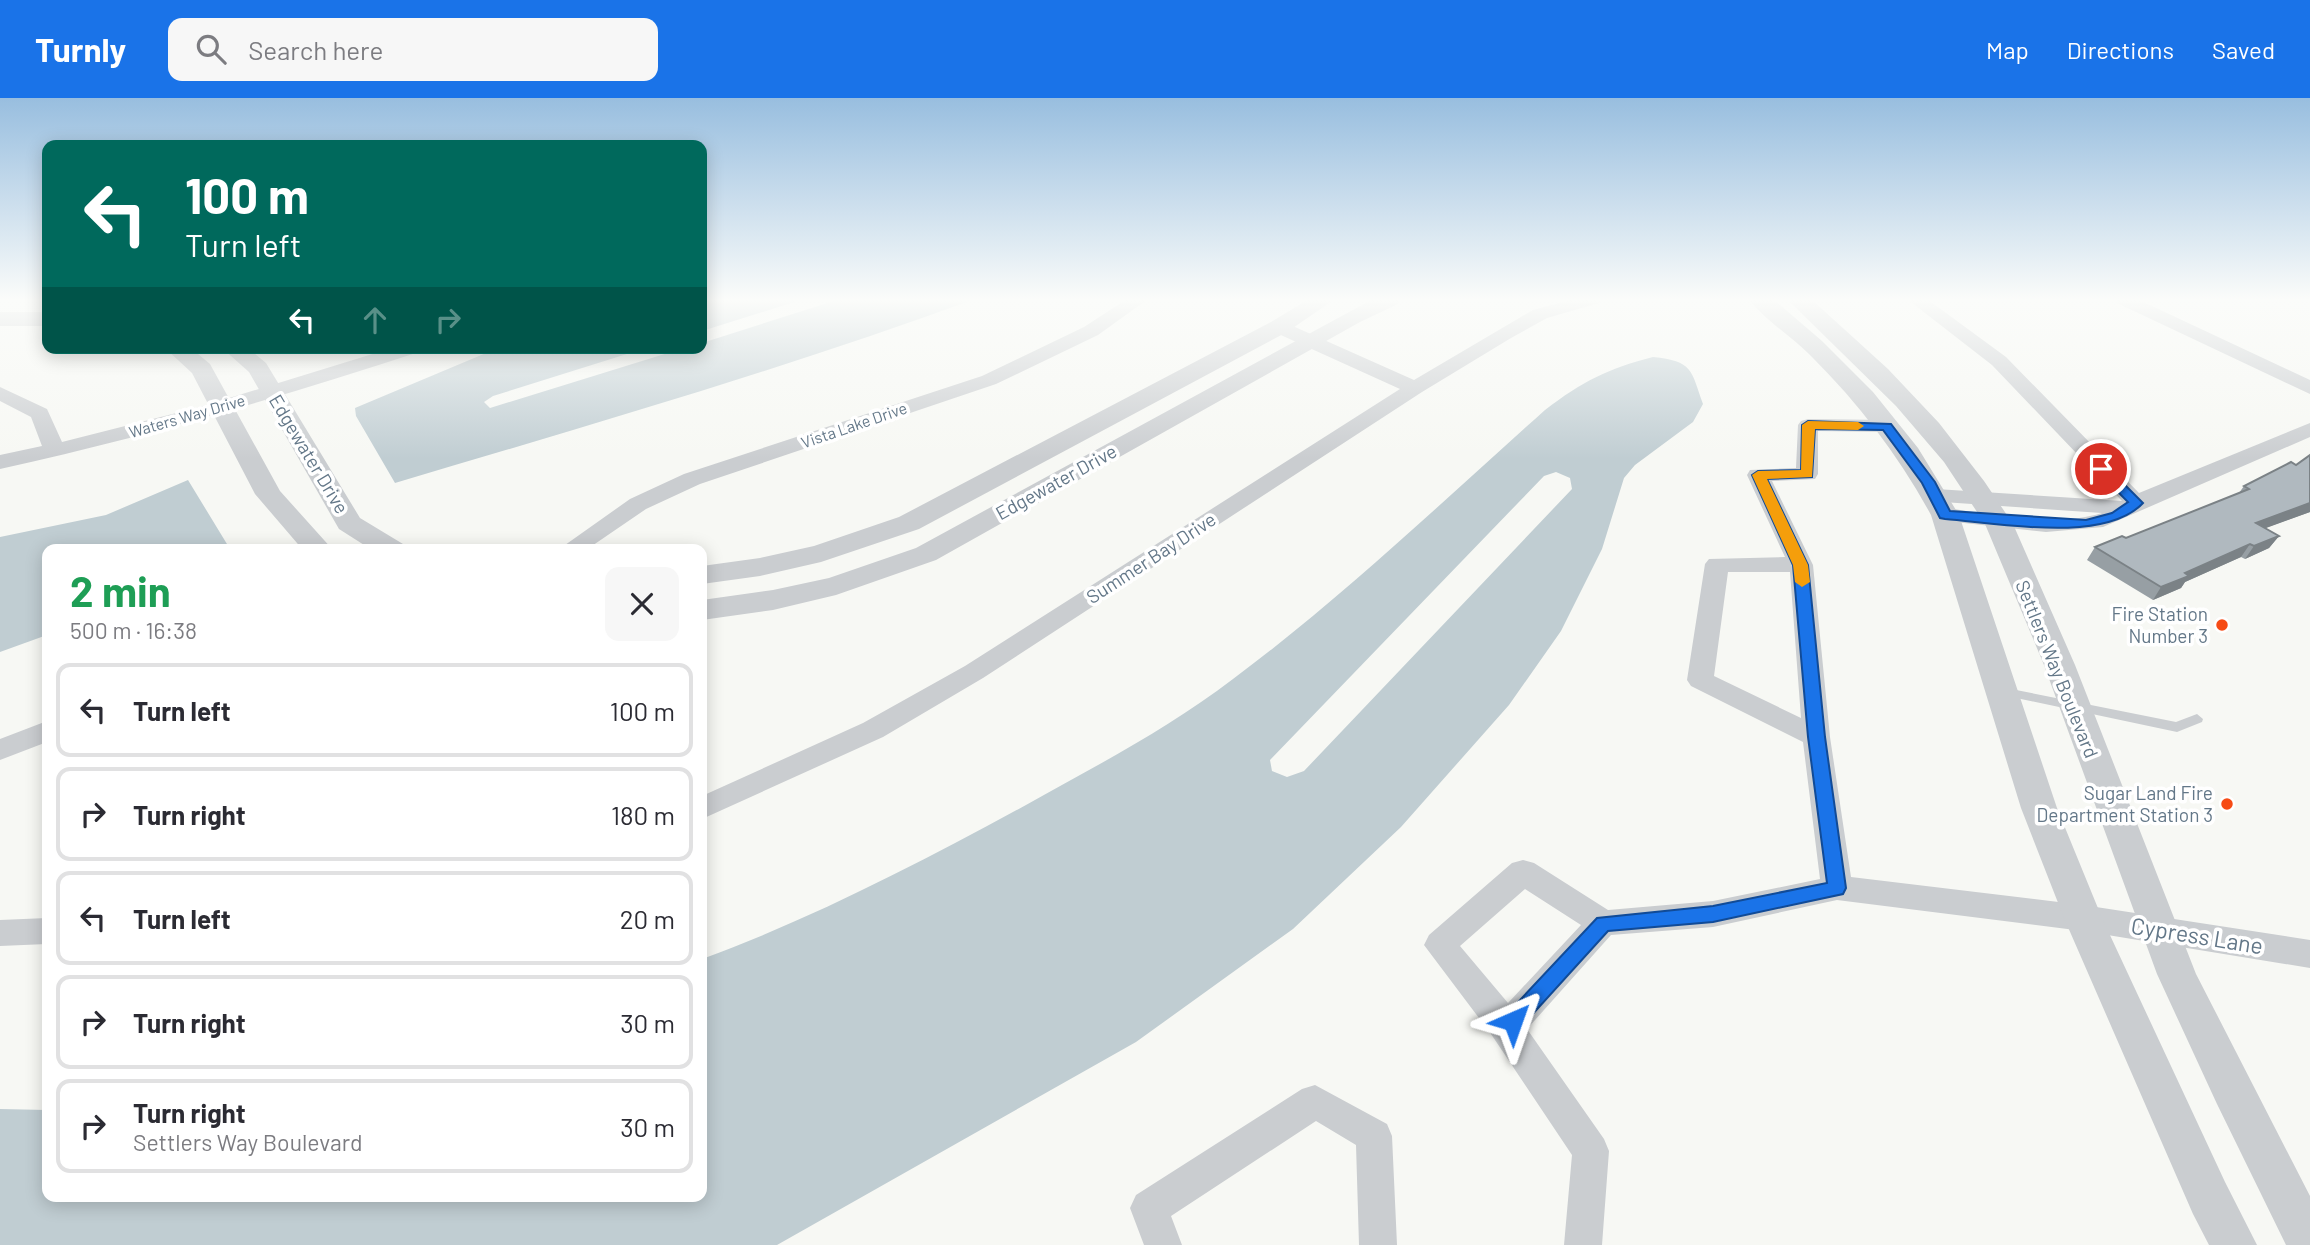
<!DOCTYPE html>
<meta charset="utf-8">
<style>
body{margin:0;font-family:Barlow,sans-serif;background:#f7f7f7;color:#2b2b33;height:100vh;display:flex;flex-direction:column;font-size:26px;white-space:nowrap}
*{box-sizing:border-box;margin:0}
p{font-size:23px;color:#7c7c81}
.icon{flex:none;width:38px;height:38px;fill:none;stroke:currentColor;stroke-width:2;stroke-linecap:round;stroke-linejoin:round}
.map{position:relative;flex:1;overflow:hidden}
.drawer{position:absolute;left:42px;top:446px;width:665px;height:658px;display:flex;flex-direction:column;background:#fff;border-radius:14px;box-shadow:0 4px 18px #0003}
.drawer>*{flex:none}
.hud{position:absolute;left:42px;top:42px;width:665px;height:214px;border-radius:14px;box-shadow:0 4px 18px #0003;background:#00695c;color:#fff;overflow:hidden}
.pin{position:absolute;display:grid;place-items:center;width:60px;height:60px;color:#fff;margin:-30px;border:4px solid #fff;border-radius:50%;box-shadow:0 2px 7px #0007}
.me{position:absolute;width:77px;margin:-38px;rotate:43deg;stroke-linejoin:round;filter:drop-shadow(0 0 5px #0008)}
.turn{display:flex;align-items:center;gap:24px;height:147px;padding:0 28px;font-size:32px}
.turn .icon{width:91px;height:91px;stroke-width:2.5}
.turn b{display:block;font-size:49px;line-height:60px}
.lanes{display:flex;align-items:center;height:66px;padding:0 28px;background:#0003;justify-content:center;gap:35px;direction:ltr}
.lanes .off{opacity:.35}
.round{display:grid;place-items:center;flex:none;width:74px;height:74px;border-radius:14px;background:#f7f7f7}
.summary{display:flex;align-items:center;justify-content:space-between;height:119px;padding:0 28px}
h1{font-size:42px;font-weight:700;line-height:52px;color:#1e9e55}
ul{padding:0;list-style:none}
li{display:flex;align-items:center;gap:21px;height:94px;margin:0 14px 10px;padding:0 14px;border:4px solid #e1e1e2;border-radius:14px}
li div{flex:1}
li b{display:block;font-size:26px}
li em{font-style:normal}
header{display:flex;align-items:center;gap:42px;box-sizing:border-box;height:98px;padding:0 35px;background:#1a73e8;color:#fff}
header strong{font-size:33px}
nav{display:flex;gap:38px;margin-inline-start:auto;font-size:24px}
.search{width:490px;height:63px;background:#f7f7f7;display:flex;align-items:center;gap:18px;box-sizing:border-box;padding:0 24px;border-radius:14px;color:#7c7c81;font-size:26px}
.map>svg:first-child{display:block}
.water{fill:#c0cdd2;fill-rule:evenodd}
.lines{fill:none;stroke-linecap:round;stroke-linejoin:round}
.service{fill:#cacdd0;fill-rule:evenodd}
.minor{fill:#cacdd0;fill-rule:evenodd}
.tertiary{fill:#cacdd0;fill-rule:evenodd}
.wall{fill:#979fa4}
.shaded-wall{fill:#7b8286}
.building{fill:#b0b9bf;stroke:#7b8286;stroke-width:2}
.route{fill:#1a73e8;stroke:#114b97;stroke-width:2}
.slow{fill:#f59e0b}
.poi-dot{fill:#f64b15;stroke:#fff;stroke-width:2.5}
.labels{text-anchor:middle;stroke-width:7;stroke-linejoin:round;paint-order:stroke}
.far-street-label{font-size:16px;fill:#637788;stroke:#fff}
.street-label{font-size:19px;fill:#637788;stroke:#fff}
.poi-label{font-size:19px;fill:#637788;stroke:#fff;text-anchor:end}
.near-street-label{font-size:23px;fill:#637788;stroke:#fff}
</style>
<header>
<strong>Turnly</strong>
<div class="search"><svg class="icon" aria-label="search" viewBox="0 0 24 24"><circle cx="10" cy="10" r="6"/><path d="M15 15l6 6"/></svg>Search here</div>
<nav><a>Map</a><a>Directions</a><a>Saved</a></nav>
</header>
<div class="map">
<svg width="2310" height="1147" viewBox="0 0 2310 1147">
<rect width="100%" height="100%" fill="#f7f8f4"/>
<path class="water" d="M702,201H804L702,233Z
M840,201H975C784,271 590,327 395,385L356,318L355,310L498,250H646L493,298L484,304L490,310L684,250H702V245Z
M1653,259C1693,263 1691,272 1703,306L1693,324L1635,367L1624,380L1602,451L1561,533L1509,607L1401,729L1293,831L1136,944L777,1147H0V1011L47,1012V1099H702V861C814,820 921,764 1026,707C1096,668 1169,630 1233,581C1343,499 1443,403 1545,312C1583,283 1607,271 1653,259ZM1556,374L1570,380L1572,391L1304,673L1287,679L1272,673L1270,662L1544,378Z
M188,382L230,451L47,452V537L0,554V439L106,417Z"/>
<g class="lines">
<path class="service" d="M2006,590L2176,624L2197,616L2203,621L2202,624L2177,634L2002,597L2000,594L2002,591Z"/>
<path class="minor" d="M1127,201H1148L1098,237L996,286L700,386L646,411L586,452H558L630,401L684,376L982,278L1084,229Z
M1574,201H1602L1599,205L1547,220L1511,240L1422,294L983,580L883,639L702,721V698L863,625L965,568L1400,291L1272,233L1270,229L1272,225H1286L1414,282L1533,212Z
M1907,201H1927L2006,259L2139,395L2310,325V339L2103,429L2046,434L1937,422L1934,417L1937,412L1945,410C1994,416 2054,430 2102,415L1928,403L1925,398L1928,393L1936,391L2122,403L1992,267Z
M2114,201H2137L2310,282V296L2117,205Z
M392,250H421L419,254C281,299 141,340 0,371V357L42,348L31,319L0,303V289L47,311L62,344L200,309Z
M1808,321L1887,322L1894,324L1897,328L1894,332L1887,334L1818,333V376L1815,381L1772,383L1813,467L1830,639L1851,779L2083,807L2310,842V870L2083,833L1837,802L1713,829L1611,837L1527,931L1604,1041L1609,1053L1602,1147H1564L1572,1057L1491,936L1424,847L1429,837L1512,765L1523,762L1534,765L1608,812L1713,803L1820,781L1803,644L1691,588L1687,582L1705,466L1709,461L1785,459L1747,377L1750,372L1796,370L1798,327L1801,323ZM1728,474H1790L1801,620L1714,578ZM1525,791L1581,827L1508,905L1460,848Z
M47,623V644L0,662V641Z
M47,820V846L0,848V822Z
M1315,987L1387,1026L1392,1038L1397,1147H1359L1356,1047L1316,1023L1171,1118L1182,1147H1144L1130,1110L1136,1097L1302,991Z"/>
<path class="tertiary" d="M1309,201H1335L1287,234L919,431L821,464L760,478L702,486V468L760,460L814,448L899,419L1271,224Z
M1373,201H1401L1398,206L1360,224L936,462L836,497L773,512L702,522V502L773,492L829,480L916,450Z
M1749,201H1773L1822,243L1873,294L1918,350L1959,417L2057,710L2102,820L2225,1084L2257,1147H2209L2193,1116L2064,820L2021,710L1931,417C1899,358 1860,307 1812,259C1795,241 1762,220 1749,201Z
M1787,201H1811L1888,271L1939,325L1984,383L2013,426L2075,567L2196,876L2310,1098V1147H2286L2217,1006L2157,876L2044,567L1985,426L1944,364L1896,308Z
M0,214H47V228H0Z
M165,250H191L210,266L280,393L333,452H303L255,396L192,275Z
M222,250H248L266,265L360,420L403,446L407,452H372L339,431L249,274Z"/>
</g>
<path class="wall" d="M2310,357V414L2265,430L2279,438L2269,450L2245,461L2241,459L2185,484L2181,490L2153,502L2087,462L2095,449L2126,440L2239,395L2244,388L2296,367Z"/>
<path class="shaded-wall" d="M2310,405V414L2247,437L2256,425Z
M2279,438L2269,450L2245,461L2254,448Z
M2250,446L2241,459L2185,484L2181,490L2153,502L2161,489L2185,475Z"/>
<path class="building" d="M2310,357V405L2256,425L2279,438L2254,448L2250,446L2185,475L2189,478L2161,489L2095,449L2122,438L2126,440L2249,391L2244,388L2291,364L2296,367Z"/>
<linearGradient id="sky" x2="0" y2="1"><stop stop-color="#98bedf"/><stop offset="0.56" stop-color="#fbfcfa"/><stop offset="1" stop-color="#fbfcfa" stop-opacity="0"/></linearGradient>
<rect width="2310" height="361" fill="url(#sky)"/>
<path class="route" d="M1808,323L1891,326L1935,384L1950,413L2086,422L2112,415L2128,404L2095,371L2101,367L2106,368L2143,405C2105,446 1997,425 1945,421L1940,420L1922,385L1883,332L1815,331L1812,379L1767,381L1808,467L1825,639L1846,790L1843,796L1713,824L1608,833L1520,930L1513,932L1506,930L1503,923L1506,917L1597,820L1713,808L1827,785L1808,639L1793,467L1752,377L1758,373L1801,372L1802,327Z"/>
<path class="slow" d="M1808,323L1858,324L1864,328L1858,332L1815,331L1812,379L1767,381L1808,467L1810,484L1802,489L1795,484L1793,467L1752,377L1758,373L1801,372L1802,327Z"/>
<g class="poi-dot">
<circle cx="2222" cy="527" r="7"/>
<circle cx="2227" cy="706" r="7"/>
</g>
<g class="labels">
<g class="far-street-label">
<text transform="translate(187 318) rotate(-16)" y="6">Waters Way Drive</text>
<text transform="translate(854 327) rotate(-19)" y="6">Vista Lake Drive</text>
</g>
<g class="street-label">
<text transform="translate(309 356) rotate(59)" y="7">Edgewater Drive</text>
<text transform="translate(1056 384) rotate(-29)" y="7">Edgewater Drive</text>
<text transform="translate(1151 460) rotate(-33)" y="7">Summer Bay Drive</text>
<text transform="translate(2057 571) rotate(68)" y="7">Settlers Way Boulevard</text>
</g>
<g class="poi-label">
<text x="2208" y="523">Fire Station<tspan x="2208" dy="22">Number 3</tspan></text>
<text x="2213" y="702">Sugar Land Fire<tspan x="2213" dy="22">Department Station 3</tspan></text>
</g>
<g class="near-street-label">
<text transform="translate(2197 838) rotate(9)" y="8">Cypress Lane</text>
</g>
</g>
</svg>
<div class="pin" style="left:2101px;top:371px;background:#d93025"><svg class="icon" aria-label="arrive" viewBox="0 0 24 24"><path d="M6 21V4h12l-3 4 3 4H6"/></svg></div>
<svg class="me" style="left:1513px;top:923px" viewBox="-20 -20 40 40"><path d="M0-17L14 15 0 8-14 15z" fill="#1a73e8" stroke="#fff" stroke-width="4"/></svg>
<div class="hud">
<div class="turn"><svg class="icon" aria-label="left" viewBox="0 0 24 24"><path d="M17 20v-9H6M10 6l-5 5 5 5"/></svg><div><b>100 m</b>Turn left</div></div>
<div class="lanes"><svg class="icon" aria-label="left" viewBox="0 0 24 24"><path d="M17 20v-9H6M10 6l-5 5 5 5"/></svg><svg class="icon off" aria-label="ahead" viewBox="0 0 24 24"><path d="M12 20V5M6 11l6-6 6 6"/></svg><svg class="icon off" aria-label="right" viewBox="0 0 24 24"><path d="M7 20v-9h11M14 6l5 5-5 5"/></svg></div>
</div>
<section class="drawer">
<div class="summary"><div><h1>2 min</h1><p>500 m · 16:38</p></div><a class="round"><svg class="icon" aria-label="close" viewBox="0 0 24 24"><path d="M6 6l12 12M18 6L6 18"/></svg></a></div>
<ul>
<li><svg class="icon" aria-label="left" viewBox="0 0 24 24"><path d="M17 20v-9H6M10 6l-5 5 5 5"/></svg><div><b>Turn left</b></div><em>100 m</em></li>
<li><svg class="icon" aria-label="right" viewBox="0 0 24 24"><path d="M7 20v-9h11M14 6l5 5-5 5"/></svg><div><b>Turn right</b></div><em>180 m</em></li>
<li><svg class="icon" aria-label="left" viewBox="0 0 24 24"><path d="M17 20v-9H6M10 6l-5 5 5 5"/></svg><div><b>Turn left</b></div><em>20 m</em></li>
<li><svg class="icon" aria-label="right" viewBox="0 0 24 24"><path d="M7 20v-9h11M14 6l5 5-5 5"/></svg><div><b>Turn right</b></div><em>30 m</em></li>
<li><svg class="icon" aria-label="right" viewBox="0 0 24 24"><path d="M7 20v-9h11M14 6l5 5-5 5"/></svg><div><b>Turn right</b><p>Settlers Way Boulevard</p></div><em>30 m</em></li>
</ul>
</section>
</div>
